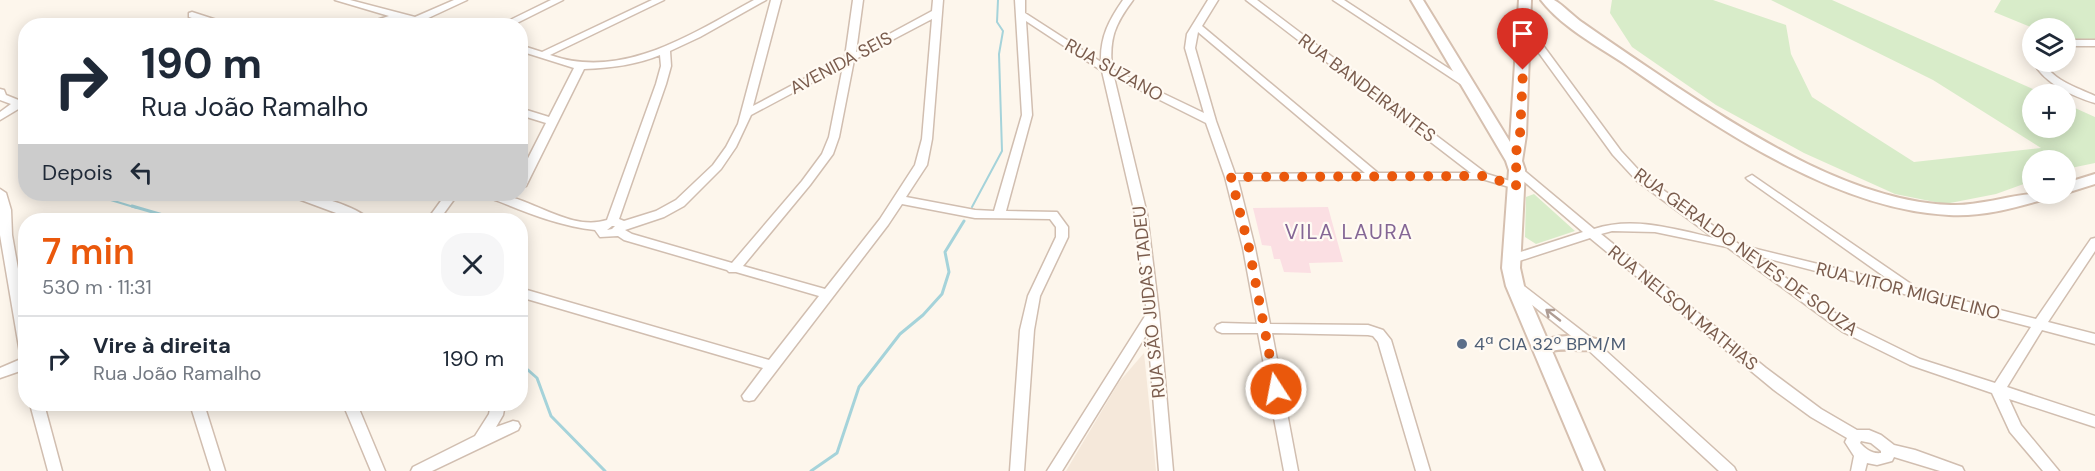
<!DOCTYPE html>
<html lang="pt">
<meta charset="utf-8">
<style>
body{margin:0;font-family:"DM Sans",sans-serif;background:#f6f6f7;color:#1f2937;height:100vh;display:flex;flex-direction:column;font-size:22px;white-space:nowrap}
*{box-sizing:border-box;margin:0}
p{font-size:20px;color:#747a83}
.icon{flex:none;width:33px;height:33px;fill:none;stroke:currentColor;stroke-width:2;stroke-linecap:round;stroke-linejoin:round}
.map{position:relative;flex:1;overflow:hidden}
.drawer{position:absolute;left:18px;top:213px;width:510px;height:198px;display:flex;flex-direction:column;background:#fff;border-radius:24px;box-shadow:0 3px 15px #0003}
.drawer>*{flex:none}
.guide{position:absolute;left:18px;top:18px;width:510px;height:183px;border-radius:24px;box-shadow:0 3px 15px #0003;background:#fff;color:#1f2937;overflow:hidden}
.tools{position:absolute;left:2022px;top:18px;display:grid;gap:12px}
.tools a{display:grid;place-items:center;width:54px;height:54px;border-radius:50%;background:#fff;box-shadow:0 3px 15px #0003;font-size:30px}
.pin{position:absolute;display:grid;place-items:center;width:51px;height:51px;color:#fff;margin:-62px -26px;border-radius:50% 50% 50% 0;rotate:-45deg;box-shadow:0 0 6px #0007}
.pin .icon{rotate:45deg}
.me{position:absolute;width:66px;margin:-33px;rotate:349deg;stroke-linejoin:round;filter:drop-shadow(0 0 4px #0008)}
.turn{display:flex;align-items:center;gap:21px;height:126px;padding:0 24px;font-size:27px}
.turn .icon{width:78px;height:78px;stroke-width:2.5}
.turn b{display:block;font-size:42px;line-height:51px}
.then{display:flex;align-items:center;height:57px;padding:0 24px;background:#0003;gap:12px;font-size:22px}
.round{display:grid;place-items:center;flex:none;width:63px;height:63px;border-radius:24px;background:#f6f6f7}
.headline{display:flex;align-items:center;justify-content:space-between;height:102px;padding:0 24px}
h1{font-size:36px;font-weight:600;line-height:45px;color:#ea580c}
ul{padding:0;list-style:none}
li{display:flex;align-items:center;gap:18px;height:84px;padding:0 24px;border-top:2px solid #e0e1e3}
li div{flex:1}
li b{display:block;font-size:22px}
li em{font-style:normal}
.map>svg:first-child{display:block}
.residential{fill:#f5e8da}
.medical{fill:#fbdfe3}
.green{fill:#d8ecc9}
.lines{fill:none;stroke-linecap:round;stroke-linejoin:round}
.stream-far1{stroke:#a5d3da;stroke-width:2}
.stream{stroke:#a5d3da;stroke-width:3}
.street-casing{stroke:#d1beb0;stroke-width:3}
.secondary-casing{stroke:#d6c0b0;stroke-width:4}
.street{fill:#fff;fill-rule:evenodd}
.secondary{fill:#fff;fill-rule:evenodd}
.oneway{stroke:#af9d94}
.route{stroke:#ea580c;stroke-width:10;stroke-dasharray:0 18}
.service-dot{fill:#5c6f8a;stroke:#fffaf3;stroke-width:2}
.labels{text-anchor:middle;stroke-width:4.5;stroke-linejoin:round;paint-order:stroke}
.street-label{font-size:18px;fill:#7a5c4d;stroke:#fffaf3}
.service-label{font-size:18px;fill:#4e5e75;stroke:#fffaf3;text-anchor:start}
.quarter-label{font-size:21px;letter-spacing:1.5px;fill:#846695;stroke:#fffaf3}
</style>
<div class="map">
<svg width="2095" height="471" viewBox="0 0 2095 471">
<rect width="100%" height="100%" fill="#fdf6ec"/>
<path class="residential" d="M1144,353L1156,471H1066L1119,382Z"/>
<path class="medical" d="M1328,207L1343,262L1309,263L1311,273L1284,272L1280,259H1274L1271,246L1262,245L1253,208Z"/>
<path class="green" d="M1612,0H1713L1786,25L1791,54L1812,97L1914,162L2041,148L1933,80L1771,0H1832L2044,94H2032V128H2066V104L2095,117V163L2066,169V160H2032V181L1996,194L1945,204L1895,194L1804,153L1716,105L1632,47L1610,13Z
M2001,0H2095V40L2068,39H2066V28H2033L1994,12Z
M1534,194L1575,231L1536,244L1525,237L1526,197Z"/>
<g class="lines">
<path class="stream-far1" d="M91,194L137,208
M972,207L1002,151L999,54L1003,31L997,22L998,0"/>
<path class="stream" d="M132,206L180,220
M520,363L537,378L551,416L605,471
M811,471L837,453L859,387L900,334L923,315L942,294L949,272L945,252L964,221"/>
<defs>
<path id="street" d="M335,0H350L415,17L454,0H467L424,20L441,26H424L399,19L375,26H358L389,16Z
M551,0H563L511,26H498Z
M652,0H664L550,55C623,81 693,33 754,0H766L700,37L670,51L671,66L666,84L619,219L624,221L656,211L676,200L713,165L726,147L738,124L771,0H781L753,106L845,57L853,0H863L856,52L932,11L933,0H943L932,139L927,165L906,197L975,210L994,211L1022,115L1015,0H1025V13L1101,62C1100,37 1109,20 1123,0H1133C1115,24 1109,38 1112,69L1204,113L1185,48L1187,34L1208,0H1218L1202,26L1378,173H1471L1246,0H1257L1487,174L1520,184L1522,186L1516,189L1482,179L1238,180L1255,248L1270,324L1368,325L1383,330L1391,340L1430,471H1416L1378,342L1373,336L1368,335L1272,333L1298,471H1284L1258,333H1222L1217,331L1215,328L1217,325L1222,323L1257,324L1243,248L1225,177L1206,123L1114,77L1147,214L1159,313L1173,471H1159L1148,332L1062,471H1047L1147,313L1135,214L1102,71L1026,21L1032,115L1006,211L1057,212L1068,227V237L1040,296L1034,330L1024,471H1010L1020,330L1028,296L1056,237V227L1050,219L975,218L902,204L888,225L754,400L749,401L744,400L742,396L763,368L520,297V288L769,360L819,296L736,272H729L727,270L624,240L618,236L600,237L595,230C557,226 523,211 488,197L486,194C523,190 567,233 607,220L656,84L661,66L660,55C636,65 610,68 584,69L526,186L520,189V174L546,123L520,115V108L549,117L574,68L520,51V45L542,52ZM932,19L922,139L915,165L880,219L825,289L743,266L810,185L833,154L839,137L854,60ZM1198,32L1365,173L1235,174L1216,121L1195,48ZM843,66L829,137L822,154L802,181L732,263L632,234L625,230L664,217L684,206L721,169L736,147L751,115ZM612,226H615L612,229L607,230Z
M1333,0H1344L1471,83L1470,85H1462Z
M192,12L229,24L230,26H215L189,17V13Z
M1525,24L1528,25L1621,151L1645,177L1740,245L1892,282L1748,180L1746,178L1752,175L1911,284L1913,288L2036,319L2091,239L2095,238V251L2048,322L2095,334V344L2042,330L2007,387L2095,416V427L2009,399L2021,425L2059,471H2043L2010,432L1992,393L1910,365L1843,332L1727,247L1655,232L1612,231L1601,234L1766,368L1821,409L1857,430H1869L1881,435L1894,445L1915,450L1962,467L1964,471H1940L1894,457L1892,461L1877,465L1867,463L1865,471H1851L1854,456L1845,442L1847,438L1811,417L1774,390L1590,238L1516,262H1508L1506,259L1508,256L1583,232L1513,172L1511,170L1513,168H1521L1594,229C1633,216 1674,229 1714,238L1637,181L1613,155L1520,27ZM1754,255L2031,327L1995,383L1920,359L1853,326ZM1861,441L1871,443L1881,451V453C1871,454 1866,449 1860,443Z
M2066,40H2095V46H2066Z
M2033,62H2043C2054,81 2076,87 2095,96V103C2072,96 2045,84 2033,62Z
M0,89L4,90L6,95L26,103V110L20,108L0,120V112L11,104L0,100Z
M0,189L6,193L11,210L12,235L26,314V369L0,378V368L21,359L0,235Z
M291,194C310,192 356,206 370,220H355L293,197Z
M446,194H458L439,220H427Z
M1516,282L1520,283L1595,341L1734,467L1736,471H1719L1585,347L1512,289L1510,286Z
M30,404H44L62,471H48Z
M190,404H204L225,471H211Z
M343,404H357L385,471H371Z
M491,404H505L503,415L496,427L513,421L518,422L520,426L518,430L432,471H411L413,467L475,436L489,414Z"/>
<path id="secondary" d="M1411,0H1423L1510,142L1519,0H1531L1526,135L1522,161L1525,170L1520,268L1524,286L1547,339C1563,335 1581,335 1596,339L1599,344L1596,349C1582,353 1567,347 1552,351L1604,471H1584L1506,286L1502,268L1509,170L1506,161Z
M1541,0C1544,0 1551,0 1554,0C1562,4 1575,18 1583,23C1614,45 1646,66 1677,87C1755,138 1856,202 1951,205C1986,206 2021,190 2054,194L2052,197C2018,207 1984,217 1949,215C1840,210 1722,132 1635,71C1604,49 1564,30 1541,0Z
M2095,174V184L2066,193V183Z"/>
</defs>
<use href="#street" class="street-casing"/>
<use href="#secondary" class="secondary-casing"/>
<use href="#street" class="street"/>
<use href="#secondary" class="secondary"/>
</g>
<defs><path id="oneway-shaft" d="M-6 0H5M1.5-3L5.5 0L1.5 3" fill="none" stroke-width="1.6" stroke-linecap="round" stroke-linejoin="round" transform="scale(1.5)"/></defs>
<use class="oneway" href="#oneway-shaft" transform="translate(1553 315) rotate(-142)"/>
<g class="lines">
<path class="route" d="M1276,389L1249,248L1231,177L1484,176L1516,186L1517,170L1514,161L1520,135L1523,70"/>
</g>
<circle class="service-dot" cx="1462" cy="344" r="6"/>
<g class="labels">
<g class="street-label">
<text transform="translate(841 63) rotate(-28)" y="6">AVENIDA SEIS</text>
<text transform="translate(1114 70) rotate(29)" y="6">RUA SUZANO</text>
<text transform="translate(1367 88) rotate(37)" y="6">RUA BANDEIRANTES</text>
<text transform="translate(1746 252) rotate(36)" y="6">RUA GERALDO NEVES DE SOUZA</text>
<text transform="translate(1908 291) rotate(14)" y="6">RUA VITOR MIGUELINO</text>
<text transform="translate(1149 302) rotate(-96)" y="6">RUA SÃO JUDAS TADEU</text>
<text transform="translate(1683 308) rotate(39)" y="6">RUA NELSON MATHIAS</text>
</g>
<g class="service-label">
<text x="1474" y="350">4ª CIA 32º BPM/M</text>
</g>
<g class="quarter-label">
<text x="1349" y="239">VILA LAURA</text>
</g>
</g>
</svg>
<div class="tools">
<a><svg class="icon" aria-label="layers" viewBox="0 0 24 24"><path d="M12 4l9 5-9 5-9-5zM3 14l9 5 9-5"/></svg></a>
<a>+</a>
<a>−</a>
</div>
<div class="pin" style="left:1523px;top:70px;background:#d93025"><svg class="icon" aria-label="arrive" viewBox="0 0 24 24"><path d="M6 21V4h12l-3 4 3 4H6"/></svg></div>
<svg class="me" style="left:1276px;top:389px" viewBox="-20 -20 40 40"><circle r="17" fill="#ea580c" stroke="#fff" stroke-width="3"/><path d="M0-11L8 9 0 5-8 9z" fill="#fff"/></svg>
<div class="guide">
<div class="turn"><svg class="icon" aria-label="right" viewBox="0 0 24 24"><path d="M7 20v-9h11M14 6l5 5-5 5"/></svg><div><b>190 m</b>Rua João Ramalho</div></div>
<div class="then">Depois<svg class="icon" aria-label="left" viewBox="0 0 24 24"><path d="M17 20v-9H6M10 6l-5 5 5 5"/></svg></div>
</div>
<section class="drawer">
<div class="headline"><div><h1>7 min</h1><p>530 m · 11:31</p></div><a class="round"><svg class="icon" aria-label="close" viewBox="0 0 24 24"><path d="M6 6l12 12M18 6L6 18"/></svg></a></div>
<ul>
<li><svg class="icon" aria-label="right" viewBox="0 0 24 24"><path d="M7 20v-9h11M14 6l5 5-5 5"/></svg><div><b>Vire à direita</b><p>Rua João Ramalho</p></div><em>190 m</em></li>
</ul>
</section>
</div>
